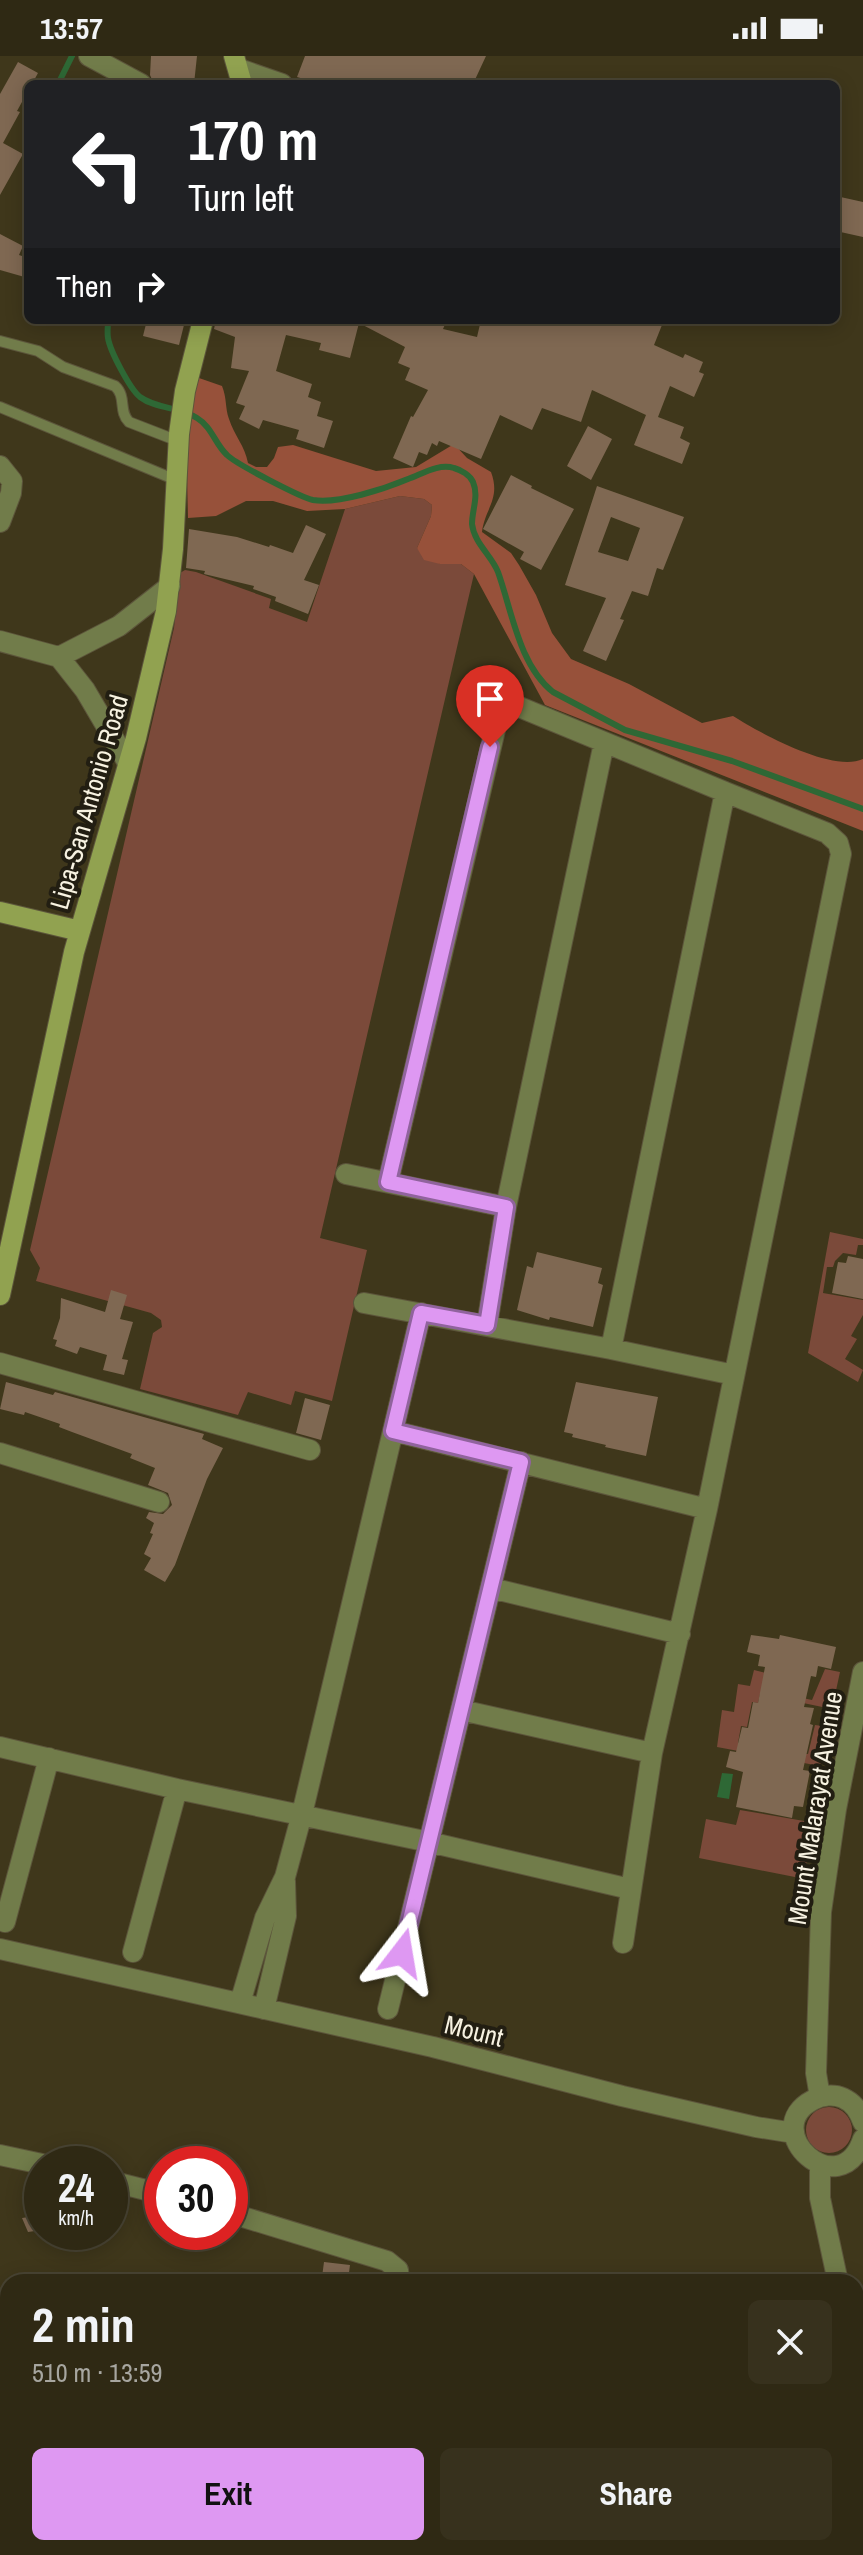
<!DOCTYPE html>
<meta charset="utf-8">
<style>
body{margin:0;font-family:"Archivo Narrow",sans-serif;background:#37311d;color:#f1f3f6;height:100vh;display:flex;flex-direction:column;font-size:30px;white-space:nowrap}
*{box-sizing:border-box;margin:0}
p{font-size:26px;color:#a7a6a0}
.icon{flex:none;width:44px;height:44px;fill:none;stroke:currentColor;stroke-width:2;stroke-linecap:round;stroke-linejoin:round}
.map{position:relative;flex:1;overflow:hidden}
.details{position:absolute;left:0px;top:2218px;width:864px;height:282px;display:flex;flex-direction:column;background:#2f2914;border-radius:24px 24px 0 0;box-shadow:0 4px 20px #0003,0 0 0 2px #4a4534}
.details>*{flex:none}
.top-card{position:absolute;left:24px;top:24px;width:816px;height:244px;border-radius:12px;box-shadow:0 4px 20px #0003,0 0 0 2px #4a4534;background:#202124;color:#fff;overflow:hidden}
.speed{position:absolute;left:24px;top:2090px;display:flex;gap:16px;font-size:40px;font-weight:700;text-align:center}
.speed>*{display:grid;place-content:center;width:104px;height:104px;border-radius:50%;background:#2f2914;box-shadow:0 4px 20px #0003,0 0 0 2px #4a4534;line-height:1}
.speed small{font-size:20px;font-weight:400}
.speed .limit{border:12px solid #d22;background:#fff;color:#111}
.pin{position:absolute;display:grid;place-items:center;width:68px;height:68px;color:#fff;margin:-82px -34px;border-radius:50% 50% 50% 0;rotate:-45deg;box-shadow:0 0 8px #0007}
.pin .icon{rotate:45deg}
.me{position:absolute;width:88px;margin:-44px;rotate:14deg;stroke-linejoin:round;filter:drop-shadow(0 0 6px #0008)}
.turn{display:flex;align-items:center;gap:28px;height:168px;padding:0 32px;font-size:36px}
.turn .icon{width:104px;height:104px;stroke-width:2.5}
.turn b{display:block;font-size:56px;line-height:68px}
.then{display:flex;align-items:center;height:76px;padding:0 32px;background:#0003;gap:16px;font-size:30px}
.round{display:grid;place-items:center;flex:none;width:84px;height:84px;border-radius:12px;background:#37311d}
.overview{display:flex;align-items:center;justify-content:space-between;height:136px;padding:0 32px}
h1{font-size:48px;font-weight:700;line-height:60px}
.button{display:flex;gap:16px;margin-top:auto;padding:16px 32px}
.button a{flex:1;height:92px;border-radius:12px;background:#de98f2;color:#111;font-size:32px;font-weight:700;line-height:92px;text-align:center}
.button a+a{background:#37311d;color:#f1f3f6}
.status{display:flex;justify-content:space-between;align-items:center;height:56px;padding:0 40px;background:#2f2914;direction:ltr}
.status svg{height:22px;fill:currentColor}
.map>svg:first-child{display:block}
.green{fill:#7b4a3a}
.forest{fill:#97513a}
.water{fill:#2e6835}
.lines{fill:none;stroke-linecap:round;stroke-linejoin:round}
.stream{stroke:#2e6835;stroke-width:6}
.building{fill:#7f6852;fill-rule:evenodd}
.lane-casing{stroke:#5c553b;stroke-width:12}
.street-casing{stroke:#5c553b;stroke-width:22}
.secondary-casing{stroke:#5c553b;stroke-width:22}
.lane{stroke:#717c4a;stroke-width:10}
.street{stroke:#717c4a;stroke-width:20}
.secondary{stroke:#91a250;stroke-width:20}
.route-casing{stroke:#90639d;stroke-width:20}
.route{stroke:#de98f2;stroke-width:14}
.labels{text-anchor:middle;stroke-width:8;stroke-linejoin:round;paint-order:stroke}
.street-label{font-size:26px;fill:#f7f2e1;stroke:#221e12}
</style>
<div class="status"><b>13:57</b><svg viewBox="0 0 49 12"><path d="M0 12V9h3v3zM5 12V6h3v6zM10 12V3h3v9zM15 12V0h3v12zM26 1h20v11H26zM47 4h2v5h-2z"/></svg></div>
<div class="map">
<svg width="863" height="2499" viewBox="0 0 863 2499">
<rect width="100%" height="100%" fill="#3f371b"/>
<path class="green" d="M400,440L424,443L432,449L431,460L417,492L440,508H461L474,518L320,1182L367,1194L332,1345L295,1335L291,1349L248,1336L238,1359L140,1333L153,1277L162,1271L161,1264L151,1257L36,1225L40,1212L30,1194L174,572L180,517L185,514L196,516L271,543L269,552L307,566L345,453Z
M830,1176L863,1183V1189H858L856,1199L843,1197L835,1205L833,1211H827L823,1237L863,1244V1259L851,1280L857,1283L845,1303L863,1314L858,1326L808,1297Z
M825,1613L840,1616L832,1653L760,1638L758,1647L752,1646L747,1671L741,1670L738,1687L778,1696L808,1698L815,1669L829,1671L820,1710L717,1691L722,1654L734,1656L738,1628L750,1630L754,1614L774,1619L771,1635L812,1644Z
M740,1754L810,1766L805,1823L699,1802L706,1763L736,1769Z
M806 2074a23 23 0 1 1 46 0a23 23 0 1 1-46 0Z"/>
<path class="forest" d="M199,322L222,330C227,342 225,352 229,363C234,379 245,390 248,407L256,411H267L274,402L278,391L293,389L376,415L416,411L454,388L467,402L491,416C501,443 485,452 482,476L511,497L519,509L536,539L552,577L571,603L629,628L702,667L733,660C760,677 832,717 863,703V775L545,649L474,518L461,508H440L424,504L417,492L431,460L432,449L424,443L400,440L345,453L307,455L273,445H246L216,460L188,462C187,415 184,367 199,322Z"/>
<path class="water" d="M722,1717L733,1718L729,1743L717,1741Z"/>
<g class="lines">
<path class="stream" d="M58,28L72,0
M108,264C108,270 107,277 108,282C110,295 130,333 140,341C156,353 180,351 197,362C212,371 215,388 227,399C236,408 302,442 313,444C339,448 384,433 408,423C422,418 439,407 454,412C461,414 470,419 473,426C479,440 472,454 472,468C474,487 492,500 498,516C512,555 519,609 553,636L625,674L732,705L863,753"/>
</g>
<path class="building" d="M151,0H197L194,28H154L150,19Z
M305,0H486L473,28H305L307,24L297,21Z
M18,6L38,17L32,28H28V35L17,55L20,56L3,87L23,98L0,139V38Z
M836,140L863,146V181L836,175Z
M0,178L23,190L19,199L28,202V222L0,214Z
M147,264H182L181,268L184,269L179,289L143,280Z
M216,264H447L443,273L477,281L481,264H664L654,289L683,302L685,298L703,306L699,316L704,318L694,341L670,330L658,361L684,371L680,382L690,387L682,408L634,389L646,359L592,334L581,366L542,352L532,374L500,359L481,403L439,385L437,390L432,387L427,399L419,396L413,411L393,402L411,360L413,361L428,334L405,324L410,312L398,307L405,291L359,267L350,302L319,294L321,287L286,279L276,315L312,328L308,341L321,346L317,360L333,365L324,392L296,383L299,374L263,364L259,373L239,363L245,350L236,347L249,315L231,312L235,281L214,273Z
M588,370L612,383L591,424L567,410Z
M511,419L532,430L531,432L574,453L541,514L520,503L524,496L483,473Z
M597,430L684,461L663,514L657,512L648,540L632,535L620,563L624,564L606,605L583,595L606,542L565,529ZM611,461L640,472L628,505L598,496Z
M306,469L326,478L304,524L319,529L308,558L275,545L276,541L253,533L254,530L204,518L205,515L186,512L189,473L237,481L269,491L270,489L293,497Z
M537,1196L602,1212L598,1227L603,1229L593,1271L550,1261L549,1264L517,1254L527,1210L533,1212Z
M848,1200L863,1203V1243L832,1237L838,1206L846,1207Z
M111,1234L127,1239L120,1263L133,1266L122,1303L128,1304L124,1319L103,1314L107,1299L80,1291L77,1298L55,1290L57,1284L53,1283L60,1262L61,1242L105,1256Z
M6,1326L53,1339L55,1336L204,1378L202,1383L223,1392L207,1423L175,1509L165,1526L144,1514L151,1502L144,1498L153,1478L150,1477L154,1467L146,1462L149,1456L163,1458L172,1449L168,1437L148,1429L155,1412L130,1402L132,1398L72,1376L59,1371L60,1368L25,1356L24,1359L0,1353Z
M576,1326L658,1341L646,1400L605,1391L606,1389L572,1381L573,1378L564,1376Z
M305,1342L330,1349L321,1384L296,1377Z
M751,1579L779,1583L780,1579L836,1591L831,1613L818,1610L816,1621L811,1620L804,1651L814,1652L810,1668L813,1669L803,1714L810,1715L803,1751L794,1750L792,1762L736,1751L743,1716L726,1711L730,1695L736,1696L742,1671L748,1672L753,1646L758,1647L765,1611L758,1610L760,1599L747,1596Z
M42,2159V2174L28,2176L22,2162Z
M324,2206L350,2209L348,2224L322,2221Z"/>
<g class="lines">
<defs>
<path id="lane" d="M0,285L38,295L63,311L115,330C127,341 118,355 129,366L178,385
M0,351L176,424"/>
<path id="street" d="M89,0L141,28
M239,13L282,28
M0,410L12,425L11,437L0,466
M0,585L59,601L85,634L128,707
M59,601L119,570L170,530
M346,1118L506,1151L604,687
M388,1126L500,653L505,649L517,650L725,736L611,1293
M364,1247L611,1293L734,1319
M421,1257L393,1375L707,1453
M487,1269L506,1151
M0,1307L310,1394
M0,1397L159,1446
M521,1406L429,1786L630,1833
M491,1532L680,1578
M461,1654L652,1697
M0,1691L177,1733L429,1786L388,1953
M5,1866L49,1702
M623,1887L652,1697L707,1453L841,798L838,787L827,777L725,736
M0,1893L433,1991L622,2040L756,2071L794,2077
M133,1896L177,1733
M240,1947L265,1862L285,1821L302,1758L393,1375
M264,1953L286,1860L285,1825
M820,2041L816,2017L821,1856L836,1753L863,1616
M863,2066C859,2055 854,2047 843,2042C834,2038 822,2039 813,2044C756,2074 840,2151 863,2083
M0,2099L42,2108
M820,2109V2142L838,2226
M110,2125L162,2138
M230,2157L387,2205L398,2214L399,2226
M856,2288L863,2307
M348,2499L349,2492"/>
<path id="secondary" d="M234,0L242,28
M0,856L80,875
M0,1239L74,896L136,682L166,555L173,493L179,378L185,335L203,264"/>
</defs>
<use href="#lane" class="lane-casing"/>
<use href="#street" class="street-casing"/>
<use href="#secondary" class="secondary-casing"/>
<use href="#lane" class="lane"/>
<use href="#street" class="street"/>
<use href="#secondary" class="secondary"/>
</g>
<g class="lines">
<defs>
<path id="route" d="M402,1897L521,1406L393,1375L421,1257L487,1269L506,1151L388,1126L490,691"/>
</defs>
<use href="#route" class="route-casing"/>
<use href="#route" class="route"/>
</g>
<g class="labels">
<g class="street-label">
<text transform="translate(89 746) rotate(-74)" y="9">Lipa-San Antonio Road</text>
<text transform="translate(815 1752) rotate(-81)" y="9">Mount Malarayat Avenue</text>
<text transform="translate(474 1975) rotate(14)" y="9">Mount</text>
</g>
</g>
</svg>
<div class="speed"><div>24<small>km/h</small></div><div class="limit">30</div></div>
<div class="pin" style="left:490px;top:691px;background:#d93025"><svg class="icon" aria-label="arrive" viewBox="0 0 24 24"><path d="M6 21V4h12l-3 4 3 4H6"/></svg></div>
<svg class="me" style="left:402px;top:1897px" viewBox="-20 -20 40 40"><path d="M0-17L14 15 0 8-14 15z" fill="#de98f2" stroke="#fff" stroke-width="4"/></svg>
<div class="top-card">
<div class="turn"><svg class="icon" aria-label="left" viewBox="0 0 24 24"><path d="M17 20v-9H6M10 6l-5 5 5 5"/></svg><div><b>170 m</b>Turn left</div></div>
<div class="then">Then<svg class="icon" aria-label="right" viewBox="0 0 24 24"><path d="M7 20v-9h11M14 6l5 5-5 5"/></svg></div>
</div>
<section class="details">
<div class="overview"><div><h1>2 min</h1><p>510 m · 13:59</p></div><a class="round"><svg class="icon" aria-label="close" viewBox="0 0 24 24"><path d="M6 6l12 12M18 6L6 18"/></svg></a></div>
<div class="button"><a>Exit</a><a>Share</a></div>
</section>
</div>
